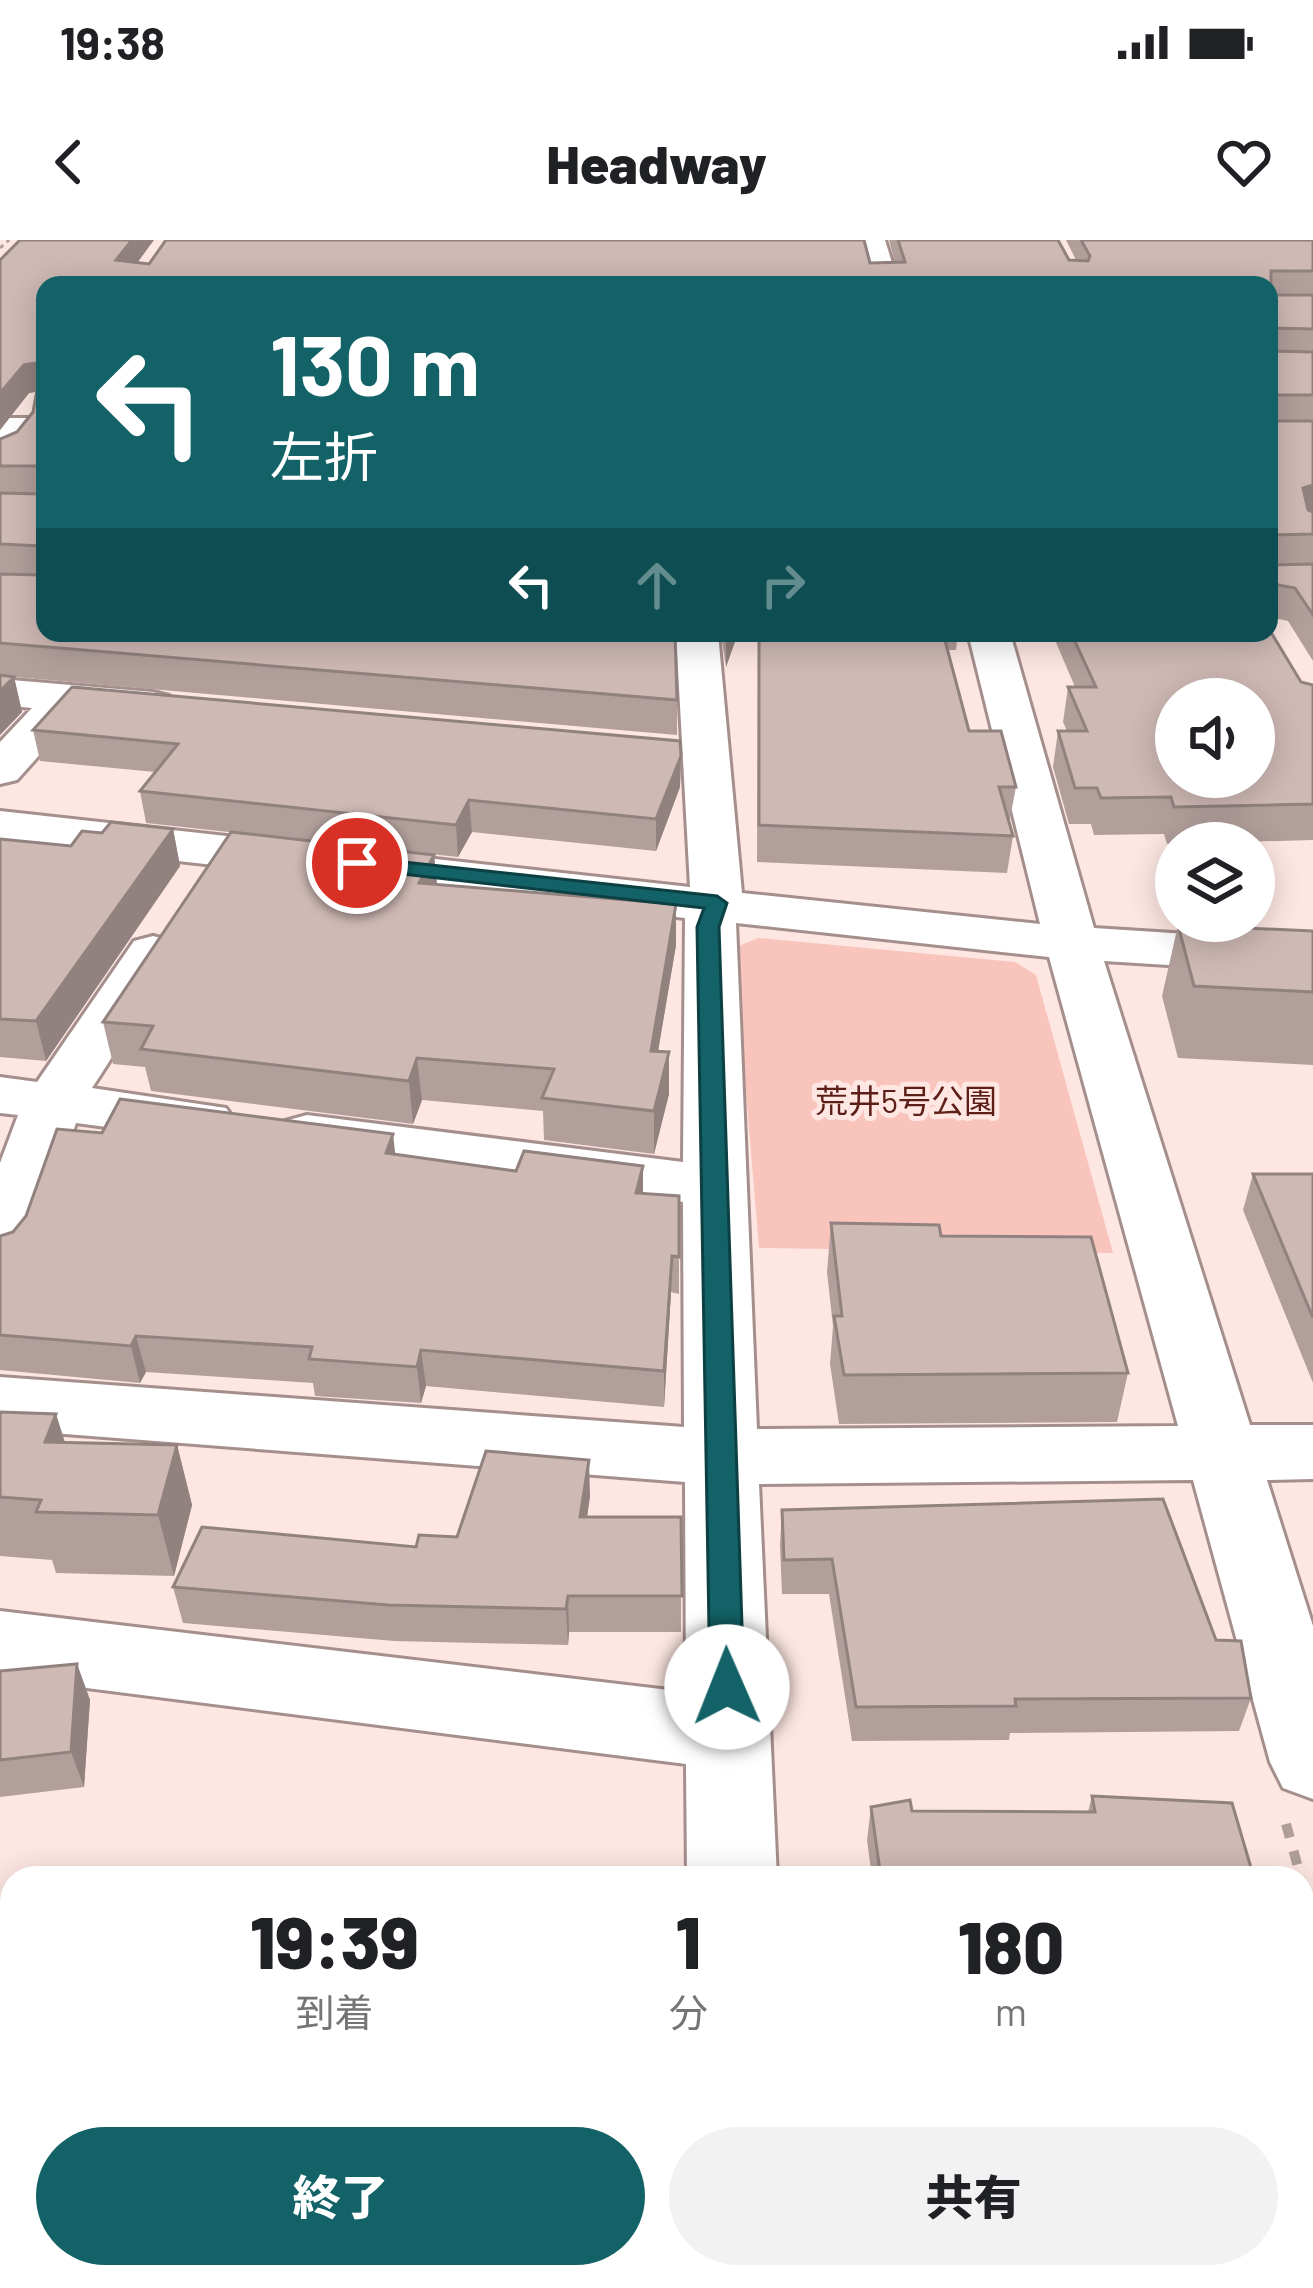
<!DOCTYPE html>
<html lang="ja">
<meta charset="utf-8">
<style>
body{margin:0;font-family:Barlow,"Noto Sans JP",sans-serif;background:#f2f2f2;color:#202124;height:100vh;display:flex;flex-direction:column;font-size:45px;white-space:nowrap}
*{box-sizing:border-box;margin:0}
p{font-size:39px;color:#757577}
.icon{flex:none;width:66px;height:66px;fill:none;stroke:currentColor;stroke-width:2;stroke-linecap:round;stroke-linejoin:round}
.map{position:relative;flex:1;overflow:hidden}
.panel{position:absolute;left:0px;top:1626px;width:1314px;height:423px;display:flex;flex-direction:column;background:#fff;border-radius:36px 36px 0 0;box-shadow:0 6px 30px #0003}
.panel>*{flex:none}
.top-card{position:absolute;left:36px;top:36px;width:1242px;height:366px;border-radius:24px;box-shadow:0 6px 30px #0003;background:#126267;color:#fff;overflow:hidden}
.fabs{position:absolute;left:1155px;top:438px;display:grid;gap:24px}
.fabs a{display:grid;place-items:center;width:120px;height:120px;border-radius:50%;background:#fff;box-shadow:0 6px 30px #0003;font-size:60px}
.pin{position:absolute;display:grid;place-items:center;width:102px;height:102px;color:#fff;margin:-51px;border:6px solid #fff;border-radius:50%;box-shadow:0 3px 12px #0007}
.me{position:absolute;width:132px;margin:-66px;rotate:359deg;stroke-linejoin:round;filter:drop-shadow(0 0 9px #0008)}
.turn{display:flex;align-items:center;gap:42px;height:252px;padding:0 36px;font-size:54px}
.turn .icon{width:156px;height:156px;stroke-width:2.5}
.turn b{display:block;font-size:84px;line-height:102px}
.lanes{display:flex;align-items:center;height:114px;padding:0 36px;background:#0003;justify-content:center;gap:60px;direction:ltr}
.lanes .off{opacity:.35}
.eta{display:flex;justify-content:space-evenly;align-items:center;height:204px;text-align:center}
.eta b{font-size:72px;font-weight:800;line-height:84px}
.button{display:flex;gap:24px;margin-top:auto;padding:24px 36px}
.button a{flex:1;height:138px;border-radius:72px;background:#126267;color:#fff;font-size:48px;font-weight:800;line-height:138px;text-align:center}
.button a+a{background:#f2f2f2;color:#202124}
.status{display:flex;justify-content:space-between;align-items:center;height:84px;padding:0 60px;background:#fff;direction:ltr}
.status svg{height:33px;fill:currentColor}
header{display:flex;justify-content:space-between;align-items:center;height:156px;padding:0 36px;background:#fff;font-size:54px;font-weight:800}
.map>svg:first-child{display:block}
.green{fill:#f8c4bc}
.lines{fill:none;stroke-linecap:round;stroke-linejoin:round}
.street-casing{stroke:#a58f8c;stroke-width:6}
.path-far1{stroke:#af9d9a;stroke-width:3;stroke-dasharray:4.5 4.5;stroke-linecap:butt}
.path{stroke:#af9d9a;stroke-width:10;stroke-dasharray:14 14;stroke-linecap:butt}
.street{fill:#fff;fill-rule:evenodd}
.wall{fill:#b29f9c}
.shaded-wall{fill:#91827f}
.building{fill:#cfb9b5;stroke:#91827f;stroke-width:3;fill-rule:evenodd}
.route{fill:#126267;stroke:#0c4043;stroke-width:3}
.labels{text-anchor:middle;stroke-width:10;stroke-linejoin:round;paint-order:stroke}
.park-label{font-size:33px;fill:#5d1e18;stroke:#fee7e3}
</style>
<div class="status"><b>19:38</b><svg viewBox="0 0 49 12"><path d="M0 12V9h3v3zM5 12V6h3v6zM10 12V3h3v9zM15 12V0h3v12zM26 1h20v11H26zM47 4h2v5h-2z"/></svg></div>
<header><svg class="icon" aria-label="back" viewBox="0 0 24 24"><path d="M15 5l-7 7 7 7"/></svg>Headway<svg class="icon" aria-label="heart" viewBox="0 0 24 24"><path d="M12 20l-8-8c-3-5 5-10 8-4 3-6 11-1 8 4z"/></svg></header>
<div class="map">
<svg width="1313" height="2048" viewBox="0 0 1313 2048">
<rect width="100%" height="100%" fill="#fee7e3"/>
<path class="green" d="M758,698L1015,722L1036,735L1113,1013L759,1008L734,708Z"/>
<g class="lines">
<defs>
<path id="street" d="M859,0H885L899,45H871Z
M0,178H45V198H0Z
M676,393H718L742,653L1040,684L968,393H1010L1094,688L1313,702V734L1104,721L1250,1185H1313V1239L1267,1240L1313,1386V1559L1283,1548L1270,1522L1193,1240L759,1244L777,1638H687L686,1524L0,1437V1371L686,1452L685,1242L0,1189V1137L684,1187L683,962L307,913L285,907L277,894L285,881L307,875L683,922L685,678L0,601V571L690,647ZM736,683L1049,717L1178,1186L757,1189Z
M0,439L153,452L169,456L175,465L169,474L153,478L78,472L17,540L0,544V502L32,468L0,465Z
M153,696L172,701L180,712L92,848L226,868L235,881L226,894L205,900L76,883L33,1009L23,1024L0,1031V923L18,875L0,873V837L37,842L134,701Z
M12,1889V1991L0,1992V1890Z
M691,2037H797L798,2048H692Z"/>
</defs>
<use href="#street" class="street-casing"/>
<path class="path-far1" d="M0,8L9,0"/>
<path class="path" d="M1286,1584L1301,1638
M1302,1644L1313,1685"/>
<use href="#street" class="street"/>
</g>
<path class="wall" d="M889,0H1058L1069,20H1076L1066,0H1313V421L1288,381L1269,377V45H45L677,460V495L14,437L22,472L0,495V199L17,192L33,172L36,152L29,153L0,190V20L149,24L895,23Z
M721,393H738L726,427Z
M758,393H958L956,410H948L969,491L1016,547L1009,584L1013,596L1007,633L757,622Z
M1052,393H1269L1301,442L1313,445V600L1167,604L1164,594L1094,595L1091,584H1069L1053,527L1058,491H1067L1063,482L1068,447H1075Z
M33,490L681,516L680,547L656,611L472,592L458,617L146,583L140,551L155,532L40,521Z
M173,589L180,626L46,821L0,817V599L71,606L102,593Z
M434,615L437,644L676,705L658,811L669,854L654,914L544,900L543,871L422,860L413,884L151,851L145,827L113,824L103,782Z
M1178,685L1313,691V825L1178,818L1162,756Z
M395,914L643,953L679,956V1054L671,1052L664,1167L426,1146L421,1163L315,1156L313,1143L146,1132L140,1143L0,1130V996Z
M1253,934H1313V1143L1243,970Z
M831,983L941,996L1128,1133L1117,1182L839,1184L830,1124L833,1086L827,1032Z
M0,1172L65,1202L177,1205L192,1265L174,1336L56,1333L52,1320L0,1316Z
M590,1256L587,1277H681V1392H569L568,1405L394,1401L183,1383L173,1347L416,1307L457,1297Z
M782,1270L1216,1400L1251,1458L1239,1491L1010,1493L1009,1500L852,1501L829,1354H782L780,1305Z
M77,1424L90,1460L84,1547L0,1557V1431Z
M1092,1556L1254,1638H872L867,1600L871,1567L912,1571L1088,1572Z
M810,2037H1198L1201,2048H810Z"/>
<path class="shaded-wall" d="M132,0H154L121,45L116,20Z
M42,122L45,150L29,153L0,190V153L24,125Z
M1313,245V274L1296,279L1303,248Z
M726,393H738L726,427Z
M14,437L22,472L0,495V451Z
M681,516L680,547L656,611V579Z
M469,560L472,592L458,617L456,585Z
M173,589L180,626L46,821L36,781Z
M434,615L438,655L419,643Z
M676,664V705L651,853V811Z
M669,812V854L654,914V871Z
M417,818L422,860L413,884L409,841Z
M393,894L397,929L386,913Z
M643,926V961L636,953Z
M672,1016L671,1052L664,1167V1131Z
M136,1096L146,1132L140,1143L131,1106Z
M421,1110L426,1146L421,1163L417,1127Z
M56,1174L75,1234L45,1202Z
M177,1205L192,1265L174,1336L158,1275Z
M589,1220L590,1256L582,1313L580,1277Z
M568,1356L569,1392L568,1405L566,1369Z
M77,1424L90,1460L84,1547L71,1512Z"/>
<path class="building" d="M20,0H132L116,20L149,24L166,0H864L870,23L905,22L898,0H1058L1069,20L1088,21L1090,16L1081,0H1313V31H1271V55H1313V89L1271,88V111L1313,112V155H1272V181H1313V245L1303,248L1308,270L1313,272V294L1273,295V325L1313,324V375L1295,348L1273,344L1272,355H1269V45H45V393H675L677,460L0,403V334L41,335V306L0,304V253L41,254L42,226H0V199L17,192L33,172L42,122L24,125L0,153V20Z
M1269,389L1301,442L1313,445V564L1174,567L1171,557L1101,558L1097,548H1075L1058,491H1087L1068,447H1096L1071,393H1269ZM1176,459H1254V537H1176Z
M759,393H943L969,491H1001L1016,547H999L1013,596L759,585Z
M0,435L14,437L0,451Z
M72,447L680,501L681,516L656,579L469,560L456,585L140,551L178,504L33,490Z
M111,582L173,589L36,781L0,779V599L71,606L82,591L102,593Z
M231,592L434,615L419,643L676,664L651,811L669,812L654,871L542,858L554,829L417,818L409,841L141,809L153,786L103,782Z
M1178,685L1313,691V752L1194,746Z
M120,859L393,894L386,913L516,931L524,911L643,926L636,953L679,956V1017L672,1016L664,1131L421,1110L417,1127L309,1119L312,1107L136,1096L131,1106L0,1095V996L13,992L26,976L57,889L102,893Z
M1253,934H1313V1078Z
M831,983L939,985L941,996L1091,997L1128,1133L844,1135L834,1076H842Z
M0,1172L56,1174L45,1202L177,1205L158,1275L36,1272L41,1260L0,1257Z
M486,1211L589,1220L580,1277H681L682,1356H568L566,1369L388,1365L173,1347L202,1287L416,1307L419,1295L457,1297Z
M1163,1259L1216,1400L1241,1401L1251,1458L1015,1459L1016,1466L856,1467L832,1319L784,1320L782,1270Z
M77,1424L71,1512L0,1520V1431Z
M1092,1556L1232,1563L1254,1638H881L871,1567L910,1560L912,1571L1095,1572Z
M12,1978V2037H495L496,2048H0V1979Z
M816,2037H1198L1201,2048H817Z"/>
<path class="route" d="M357,617L717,656L727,663L719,687L744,1447L739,1457H715L710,1447L697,687L704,668L349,628V619Z"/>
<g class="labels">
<g class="park-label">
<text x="906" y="873">荒井5号公園</text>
</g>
</g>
</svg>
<div class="fabs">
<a><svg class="icon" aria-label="sound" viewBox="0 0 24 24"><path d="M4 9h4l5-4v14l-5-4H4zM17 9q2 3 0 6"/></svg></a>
<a><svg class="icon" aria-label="layers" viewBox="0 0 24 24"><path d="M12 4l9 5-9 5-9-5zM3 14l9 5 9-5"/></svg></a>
</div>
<div class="pin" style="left:357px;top:623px;background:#d93025"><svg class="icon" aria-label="arrive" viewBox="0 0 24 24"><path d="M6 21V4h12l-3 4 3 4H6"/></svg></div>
<svg class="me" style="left:727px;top:1447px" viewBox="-20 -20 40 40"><circle r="19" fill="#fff"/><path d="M0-13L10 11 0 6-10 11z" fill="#126267"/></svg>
<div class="top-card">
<div class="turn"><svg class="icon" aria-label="left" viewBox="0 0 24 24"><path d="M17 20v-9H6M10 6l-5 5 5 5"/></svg><div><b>130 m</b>左折</div></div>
<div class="lanes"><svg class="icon" aria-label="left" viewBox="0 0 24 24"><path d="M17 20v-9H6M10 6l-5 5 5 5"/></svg><svg class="icon off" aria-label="ahead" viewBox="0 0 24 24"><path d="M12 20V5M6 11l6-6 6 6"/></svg><svg class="icon off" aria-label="right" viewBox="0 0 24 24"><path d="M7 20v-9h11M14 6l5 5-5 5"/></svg></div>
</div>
<section class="panel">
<div class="eta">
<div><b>19:39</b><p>到着</p></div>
<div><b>1</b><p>分</p></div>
<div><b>180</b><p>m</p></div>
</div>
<div class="button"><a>終了</a><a>共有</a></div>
</section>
</div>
